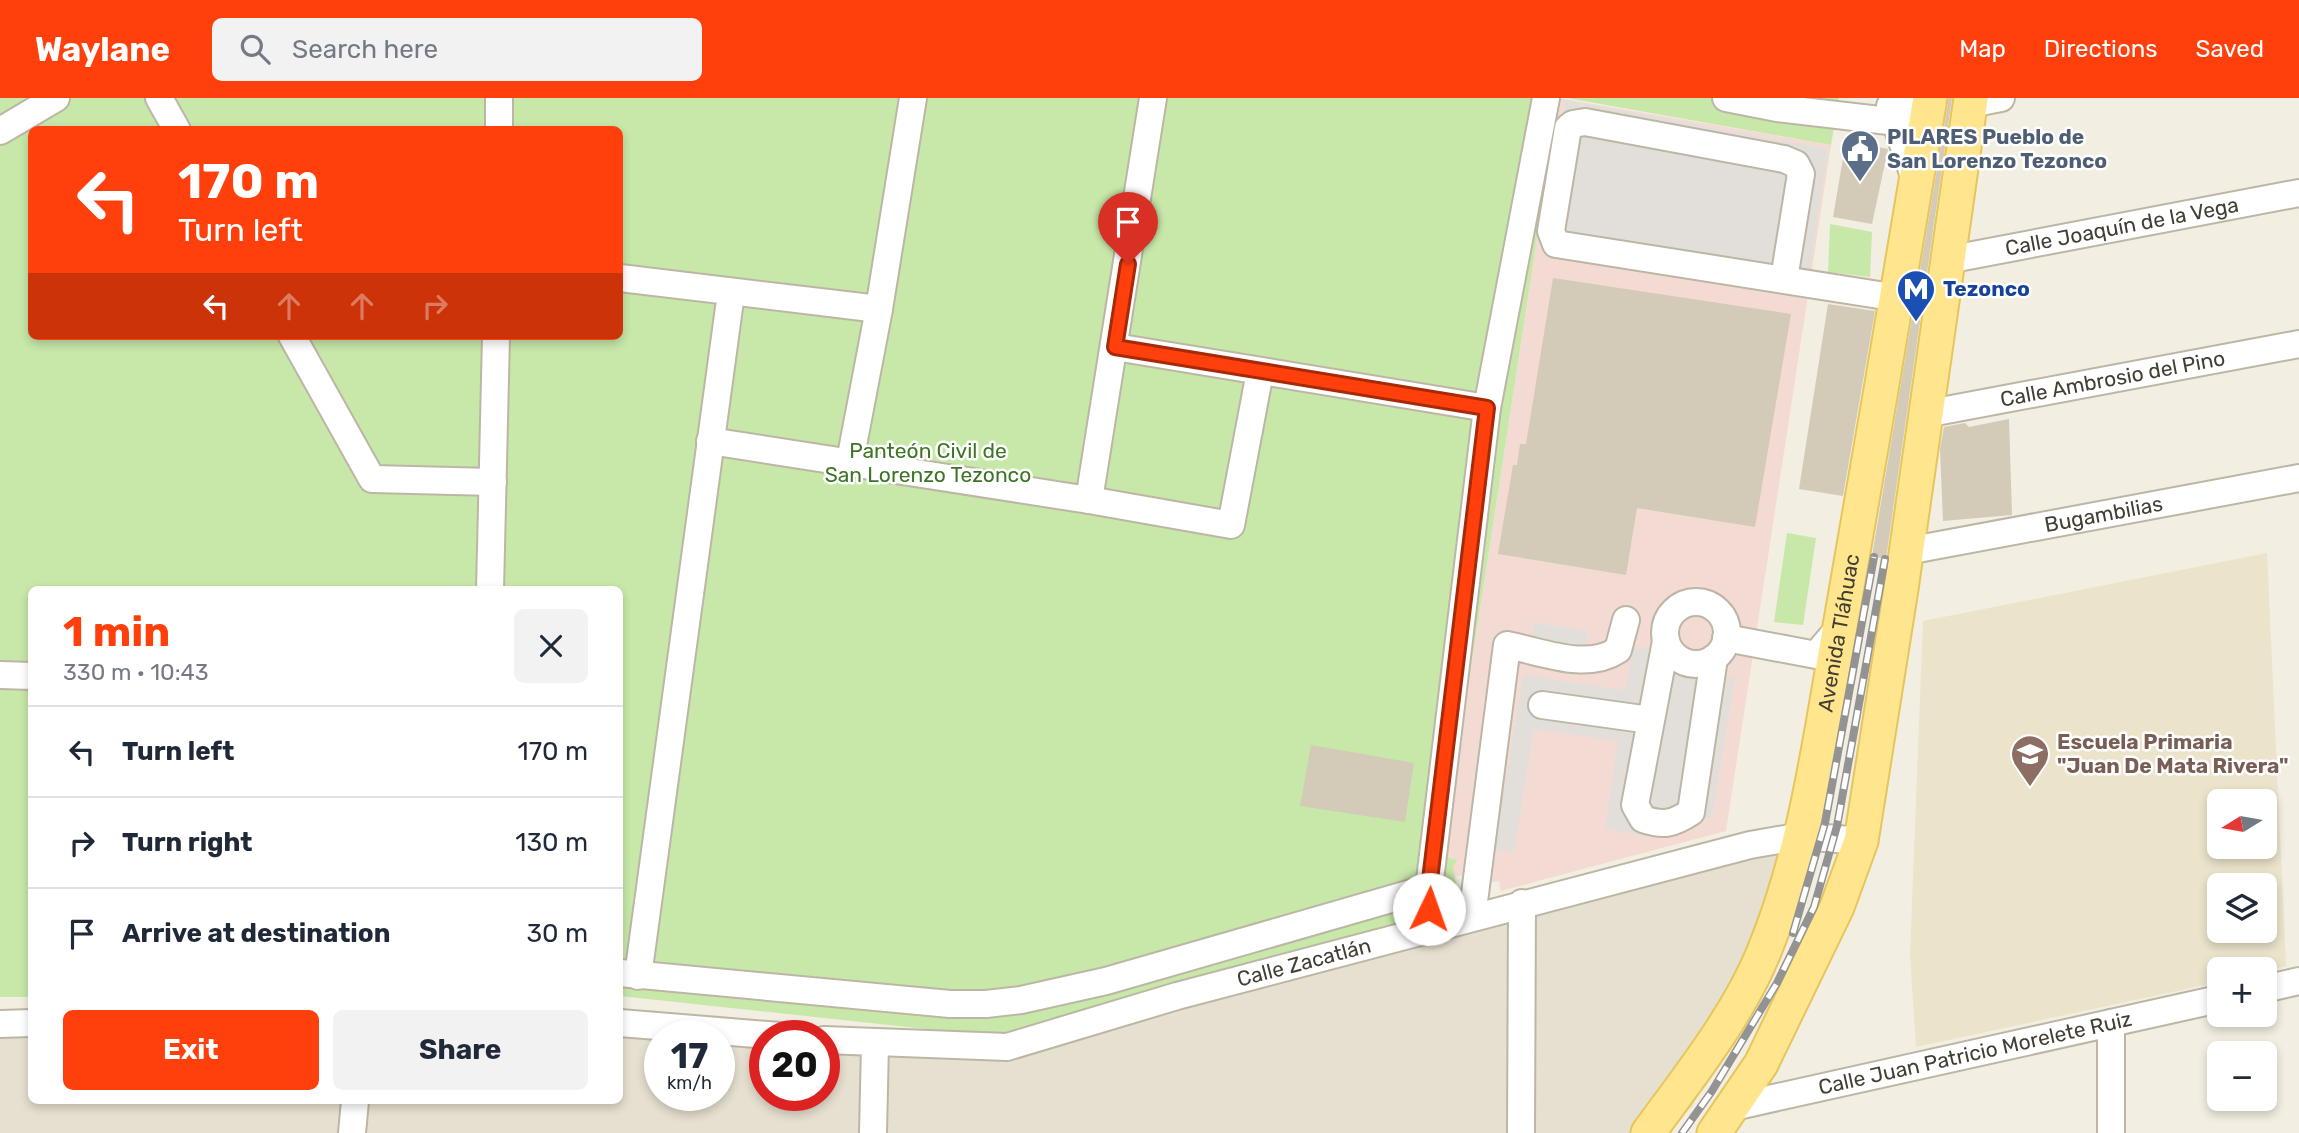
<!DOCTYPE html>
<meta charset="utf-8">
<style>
body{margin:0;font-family:Rubik,sans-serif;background:#f2f2f3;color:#1f2937;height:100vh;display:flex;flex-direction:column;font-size:26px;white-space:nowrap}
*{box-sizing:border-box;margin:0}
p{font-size:23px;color:#747a83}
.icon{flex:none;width:38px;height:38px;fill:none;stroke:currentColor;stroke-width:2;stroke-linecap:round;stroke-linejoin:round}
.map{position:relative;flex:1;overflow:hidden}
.side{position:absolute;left:28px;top:488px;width:595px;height:518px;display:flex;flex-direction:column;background:#fff;border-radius:10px;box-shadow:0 4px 10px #0003}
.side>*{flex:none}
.banner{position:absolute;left:28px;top:28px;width:595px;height:214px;border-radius:10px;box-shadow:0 4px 10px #0003;background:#ff400c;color:#fff;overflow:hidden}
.needle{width:46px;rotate:259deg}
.buttons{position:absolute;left:2207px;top:691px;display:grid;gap:14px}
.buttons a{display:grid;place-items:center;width:70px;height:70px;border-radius:10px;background:#fff;box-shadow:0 4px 10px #0003;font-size:35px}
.speed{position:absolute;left:644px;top:922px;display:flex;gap:14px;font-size:35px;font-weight:700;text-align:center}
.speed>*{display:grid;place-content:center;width:91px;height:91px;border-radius:50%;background:#fff;box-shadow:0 4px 10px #0003;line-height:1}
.speed small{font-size:18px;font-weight:400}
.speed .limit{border:10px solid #d22;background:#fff;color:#111}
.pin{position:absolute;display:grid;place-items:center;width:60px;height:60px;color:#fff;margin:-72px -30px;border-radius:50% 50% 50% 0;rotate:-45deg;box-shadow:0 0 7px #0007}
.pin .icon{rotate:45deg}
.me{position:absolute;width:77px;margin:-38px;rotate:3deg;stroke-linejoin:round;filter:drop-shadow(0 0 5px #0008)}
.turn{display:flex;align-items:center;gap:24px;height:147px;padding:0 35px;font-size:32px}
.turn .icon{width:91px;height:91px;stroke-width:2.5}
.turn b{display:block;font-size:49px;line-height:60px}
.lanes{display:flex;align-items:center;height:66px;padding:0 35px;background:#0003;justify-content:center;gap:35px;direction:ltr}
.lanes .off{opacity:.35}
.round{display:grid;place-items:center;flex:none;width:74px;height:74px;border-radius:10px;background:#f2f2f3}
.summary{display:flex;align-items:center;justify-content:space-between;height:119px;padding:0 35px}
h1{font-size:42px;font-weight:700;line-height:52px;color:#ff400c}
.primary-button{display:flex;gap:14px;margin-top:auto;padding:14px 35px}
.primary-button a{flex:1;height:80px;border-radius:10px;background:#ff400c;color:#fff;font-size:28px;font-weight:700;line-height:80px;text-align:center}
.primary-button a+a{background:#f2f2f3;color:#1f2937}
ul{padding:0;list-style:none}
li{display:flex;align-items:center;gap:21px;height:91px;padding:0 35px;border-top:2px solid #e0e1e3}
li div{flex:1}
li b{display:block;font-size:26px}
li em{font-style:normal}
header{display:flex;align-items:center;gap:42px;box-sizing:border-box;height:98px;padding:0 35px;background:#ff400c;color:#fff}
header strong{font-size:33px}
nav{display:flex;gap:38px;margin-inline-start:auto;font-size:24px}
.search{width:490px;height:63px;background:#f2f2f3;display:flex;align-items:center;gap:18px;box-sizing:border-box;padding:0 24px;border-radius:10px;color:#747a83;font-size:26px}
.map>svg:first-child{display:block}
.residential{fill:#e6e0d0;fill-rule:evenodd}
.education{fill:#ebe4cb;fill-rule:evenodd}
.medical{fill:#f3dbd4}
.green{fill:#c7e8a9;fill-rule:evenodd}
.parking{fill:#e2dfdb}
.building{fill:#d3cab7}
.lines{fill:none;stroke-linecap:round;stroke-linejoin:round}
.minor-casing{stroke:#bdb6a5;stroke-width:30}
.major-casing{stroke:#e6c55c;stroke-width:37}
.minor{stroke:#fff;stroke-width:26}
.major{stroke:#ffe68e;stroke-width:33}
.rail-casing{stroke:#939393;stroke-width:8}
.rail{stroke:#fff;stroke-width:5;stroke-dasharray:16;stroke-linecap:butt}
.route-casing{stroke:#a62a08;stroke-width:18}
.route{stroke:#ff400c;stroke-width:12}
.labels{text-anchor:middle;stroke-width:5;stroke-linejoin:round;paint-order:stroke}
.service-label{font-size:21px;font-weight:bold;fill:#4e5e75;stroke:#fff;text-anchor:start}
.street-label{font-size:21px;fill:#433e33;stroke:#fff}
.transit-label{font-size:21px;font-weight:bold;fill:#164399;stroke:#fff;text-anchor:start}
.park-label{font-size:21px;fill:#3e7525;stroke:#fff}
.education-label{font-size:21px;font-weight:bold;fill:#785e54;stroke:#fff;text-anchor:start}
</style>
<header>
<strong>Waylane</strong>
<div class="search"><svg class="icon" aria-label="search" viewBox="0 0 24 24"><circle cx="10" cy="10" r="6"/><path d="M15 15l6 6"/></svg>Search here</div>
<nav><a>Map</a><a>Directions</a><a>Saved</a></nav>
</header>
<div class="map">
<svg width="2299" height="1035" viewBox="0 0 2299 1035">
<rect width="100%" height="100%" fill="#f2eee2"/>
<path class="residential" d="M1802,738L1762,858L1692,1009L1663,1035H0V918L31,916L32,1003H620V925L765,938V998H824V942L1007,949ZM660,938H719V998H660Z"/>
<path class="education" d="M2267,455L2286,868L2265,873L2219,872V884L1916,949L1910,857L1923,523ZM2219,704H2264V749H2219ZM2219,788H2264V833H2219Z"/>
<path class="medical" d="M1558,0L1831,47L1726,733L1501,793L1499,783L1481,786L1479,774L1454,779L1453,769L1442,759L1555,24L1553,19Z"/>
<path class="green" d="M0,0H1558L1553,19L1555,24L1442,758L1457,762L1453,769L1460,808L991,938L620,898V492H32L31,899H0ZM32,32H620V238H32Z
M1567,0H1839L1831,47Z
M1830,126L1872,134L1870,179L1828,174Z
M1787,435L1816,440L1803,527L1774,524Z"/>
<path class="parking" d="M1565,2L1828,51L1809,175L1544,131Z
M1534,525L1588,533L1585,551L1531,542Z
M1634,549L1651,552L1649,567L1735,580L1712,719L1645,738L1605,730L1618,643L1534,631L1514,754L1494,751L1523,577L1625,592Z"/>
<path class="building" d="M1949,0H1952L1886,461L1872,458Z
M1846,43L1888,51L1872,126L1833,119Z
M1553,180L1791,216L1755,429L1637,410L1626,477L1498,456L1513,367H1517L1520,346H1526Z
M1828,206L1875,213L1843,398L1799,391Z
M2009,321L2012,417L1943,423L1940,351L1944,329L1965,325L1969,329Z
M1311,647L1414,665L1405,724L1300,708Z"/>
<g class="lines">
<defs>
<g id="minor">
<path d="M159,0L177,32"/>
<path d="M1726,0L1777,10L1897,24L1901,0"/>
<path d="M1970,6L2001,0"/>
<path d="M1890,8L1916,84"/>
<path d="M499,32V0"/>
<path d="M0,33L56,0"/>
<path id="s1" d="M1947,162L2299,95"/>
<path d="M620,180L879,211L913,0"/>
<path d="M1784,181L1801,76L1796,66L1784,61L1585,24L1573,26L1568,30L1551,133L1556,146L1898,200"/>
<path d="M292,238L372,381L493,384"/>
<path d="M1115,249L1487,310"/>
<path id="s2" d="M1925,316L2299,246"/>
<path d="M710,343L1089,402L1153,0"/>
<path d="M850,363L879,211"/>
<path d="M1089,402L1231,427L1260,274"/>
<path id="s3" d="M1907,453L2299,380"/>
<path d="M490,492L496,238"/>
<circle cx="1696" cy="535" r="31"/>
<path d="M1726,540L1816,557L1839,530"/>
<path d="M1666,543L1635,707L1643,721C1663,728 1673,726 1691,714L1714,560"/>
<path d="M0,577L32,578"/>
<path d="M1542,607L1650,622"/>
<path d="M1472,819L1507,547C1543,554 1586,573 1618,552L1626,522"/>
<path d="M1429,831V790L1487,310L1546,0"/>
<path d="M620,875L950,906H986L1021,902L1106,883L1429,790"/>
<path d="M638,878L731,195"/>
<path d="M2264,891L2299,883"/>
<path d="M620,925L780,938"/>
<path d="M2111,925V1035"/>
<path d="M0,926L32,925"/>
<path id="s4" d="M824,942L1007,949L1177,898L1750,747L1802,738L1861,743"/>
<path id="s5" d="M1733,1009L2219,901"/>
<path d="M352,1035L355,1003"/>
<path d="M873,1035L875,946"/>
<path d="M1521,1035L1522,805"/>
</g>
<g id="major">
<path id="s6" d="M1648,1035C1688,980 1737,919 1763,856C1808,748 1821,631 1842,517C1872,345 1902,172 1930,0"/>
<path d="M1714,1035L1761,966L1837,809L1861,743L1901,491L1971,0"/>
</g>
</defs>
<use href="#minor" class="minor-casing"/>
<use href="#major" class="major-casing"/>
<use href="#minor" class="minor"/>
<use href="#major" class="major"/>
<defs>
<path id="rail" d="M1793,835L1825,725L1874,459
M1682,1035L1712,993L1777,885L1814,809L1837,728L1885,461"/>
</defs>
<use href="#rail" class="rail-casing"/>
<use href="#rail" class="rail"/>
</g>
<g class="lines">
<defs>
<path id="route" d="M1128,166L1115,249L1487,310L1429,790V811"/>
</defs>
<use href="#route" class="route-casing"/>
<use href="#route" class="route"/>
</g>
<defs>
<symbol id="civic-pin" viewBox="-11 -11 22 30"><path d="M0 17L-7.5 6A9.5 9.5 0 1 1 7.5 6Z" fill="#5c6f8a" stroke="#fff"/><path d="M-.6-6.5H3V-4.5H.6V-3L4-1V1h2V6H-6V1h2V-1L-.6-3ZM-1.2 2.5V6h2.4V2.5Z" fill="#fff"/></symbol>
<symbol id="metro-pin" viewBox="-11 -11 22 30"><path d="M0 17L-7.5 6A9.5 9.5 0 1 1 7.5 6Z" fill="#1a4fb4" stroke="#fff"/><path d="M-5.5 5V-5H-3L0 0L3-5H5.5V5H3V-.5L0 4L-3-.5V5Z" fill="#fff"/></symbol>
<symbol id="school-pin" viewBox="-11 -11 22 30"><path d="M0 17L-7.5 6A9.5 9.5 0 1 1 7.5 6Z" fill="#8d6e63" stroke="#fff"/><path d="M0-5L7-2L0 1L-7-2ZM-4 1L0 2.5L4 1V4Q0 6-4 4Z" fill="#fff"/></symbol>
</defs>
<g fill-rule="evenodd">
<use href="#civic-pin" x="1838" y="29" width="44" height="60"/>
<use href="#metro-pin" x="1894" y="169" width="44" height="60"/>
<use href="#school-pin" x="2008" y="634" width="44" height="60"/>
</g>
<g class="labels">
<g class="service-label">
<text x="1887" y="46">PILARES Pueblo de<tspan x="1887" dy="24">San Lorenzo Tezonco</tspan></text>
</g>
<g class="street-label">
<text dy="7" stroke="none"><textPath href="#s1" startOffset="178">Calle Joaquín de la Vega</textPath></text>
<text dy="7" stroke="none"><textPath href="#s2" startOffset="191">Calle Ambrosio del Pino</textPath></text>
<text dy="7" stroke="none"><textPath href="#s3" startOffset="200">Bugambilias</textPath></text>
<text dy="7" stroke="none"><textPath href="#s6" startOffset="544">Avenida Tláhuac</textPath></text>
<text dy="7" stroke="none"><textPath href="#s4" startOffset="492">Calle Zacatlán</textPath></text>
<text dy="7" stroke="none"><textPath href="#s5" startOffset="248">Calle Juan Patricio Morelete Ruiz</textPath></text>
</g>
<g class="transit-label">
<text x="1943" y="198">Tezonco</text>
</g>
<g class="park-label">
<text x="928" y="360">Panteón Civil de<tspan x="928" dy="24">San Lorenzo Tezonco</tspan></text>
</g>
<g class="education-label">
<text x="2057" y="651">Escuela Primaria<tspan x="2057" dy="24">"Juan De Mata Rivera"</tspan></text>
</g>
</g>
</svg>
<div class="buttons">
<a><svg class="needle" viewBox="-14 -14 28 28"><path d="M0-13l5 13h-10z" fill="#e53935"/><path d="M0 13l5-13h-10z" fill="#747a83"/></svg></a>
<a><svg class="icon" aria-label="layers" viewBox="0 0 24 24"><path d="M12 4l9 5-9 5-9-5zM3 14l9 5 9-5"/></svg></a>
<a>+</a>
<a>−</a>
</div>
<div class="speed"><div>17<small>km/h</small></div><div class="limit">20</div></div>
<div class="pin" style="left:1128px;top:166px;background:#d93025"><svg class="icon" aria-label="arrive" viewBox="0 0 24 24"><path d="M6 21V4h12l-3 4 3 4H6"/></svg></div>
<svg class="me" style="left:1429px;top:811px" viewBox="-20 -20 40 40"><circle r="19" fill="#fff"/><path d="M0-13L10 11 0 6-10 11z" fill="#ff400c"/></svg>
<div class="banner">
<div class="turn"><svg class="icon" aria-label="left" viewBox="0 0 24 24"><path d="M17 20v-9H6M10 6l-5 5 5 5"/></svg><div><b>170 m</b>Turn left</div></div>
<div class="lanes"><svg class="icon" aria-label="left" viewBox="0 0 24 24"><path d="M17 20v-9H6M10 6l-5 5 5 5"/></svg><svg class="icon off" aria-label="ahead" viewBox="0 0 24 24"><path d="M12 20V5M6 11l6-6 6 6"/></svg><svg class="icon off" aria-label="ahead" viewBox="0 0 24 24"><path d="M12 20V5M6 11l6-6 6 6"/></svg><svg class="icon off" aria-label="right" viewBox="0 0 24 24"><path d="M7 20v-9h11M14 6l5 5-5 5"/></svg></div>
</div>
<section class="side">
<div class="summary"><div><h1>1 min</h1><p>330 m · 10:43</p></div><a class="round"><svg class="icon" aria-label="close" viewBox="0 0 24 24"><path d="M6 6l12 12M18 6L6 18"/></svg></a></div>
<ul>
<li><svg class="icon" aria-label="left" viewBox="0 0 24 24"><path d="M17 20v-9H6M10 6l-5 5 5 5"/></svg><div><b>Turn left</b></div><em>170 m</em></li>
<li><svg class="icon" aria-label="right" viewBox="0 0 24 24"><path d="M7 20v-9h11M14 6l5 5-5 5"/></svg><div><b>Turn right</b></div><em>130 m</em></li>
<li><svg class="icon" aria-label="arrive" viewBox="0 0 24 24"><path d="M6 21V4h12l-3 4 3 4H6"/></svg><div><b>Arrive at destination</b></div><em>30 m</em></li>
</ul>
<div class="primary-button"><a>Exit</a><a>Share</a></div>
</section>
</div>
